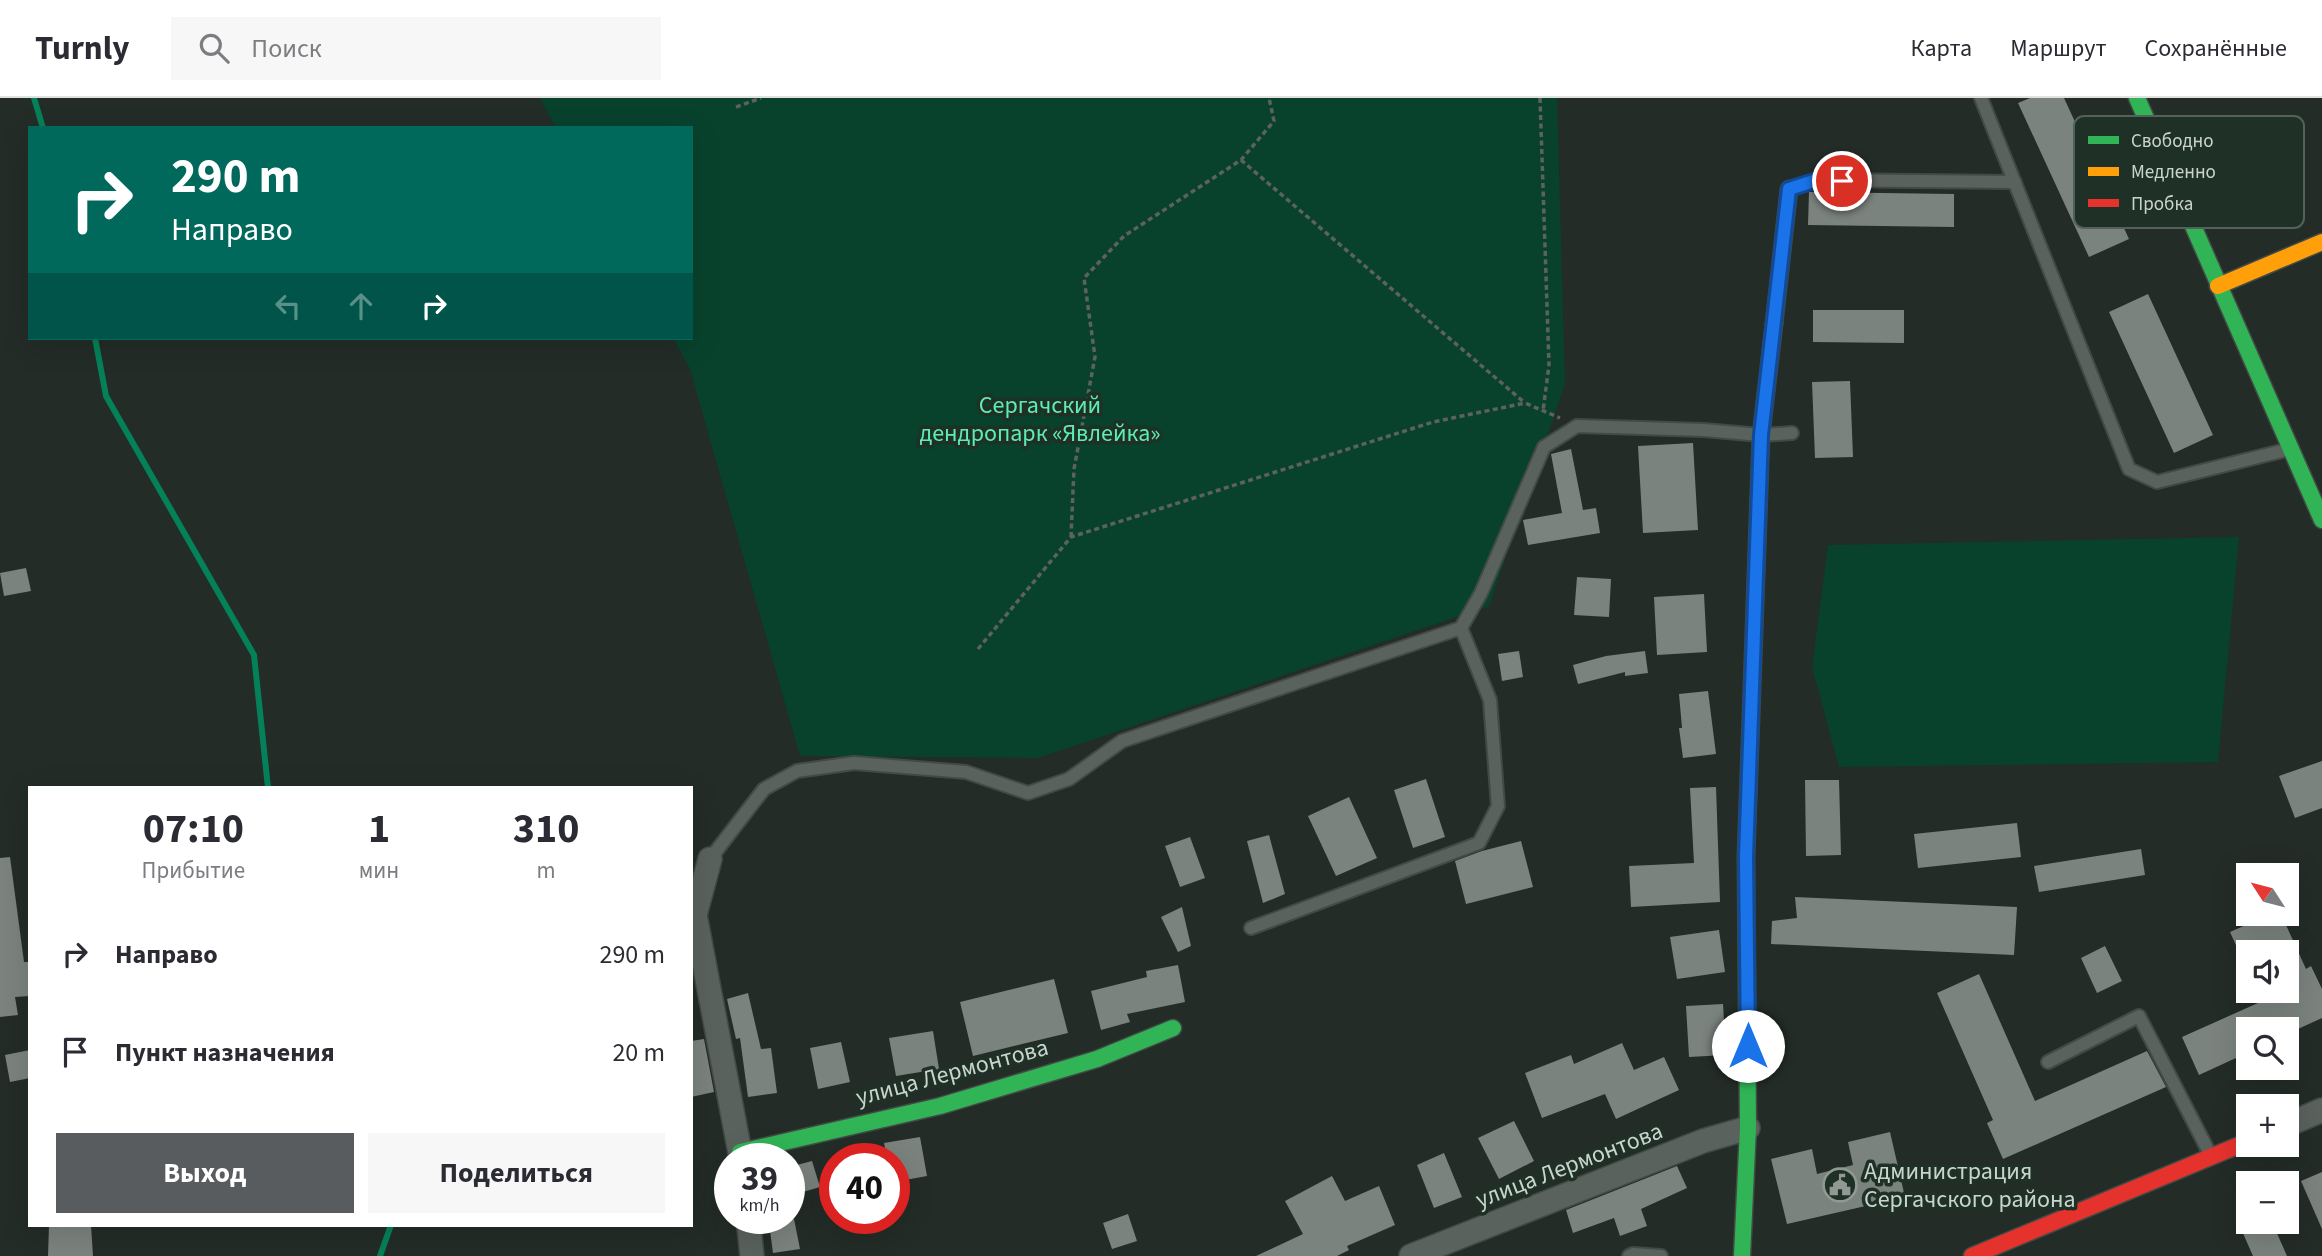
<!DOCTYPE html>
<html lang="ru">
<meta charset="utf-8">
<style>
body{margin:0;font-family:"Source Sans 3",sans-serif;background:#f7f7f7;color:#2b2b33;height:100vh;display:flex;flex-direction:column;font-size:26px;white-space:nowrap}
*{box-sizing:border-box;margin:0}
p{font-size:23px;color:#7c7c81}
.icon{flex:none;width:38px;height:38px;fill:none;stroke:currentColor;stroke-width:2;stroke-linecap:round;stroke-linejoin:round}
.map{position:relative;flex:1;overflow:hidden}
.side{position:absolute;left:28px;top:688px;width:665px;height:441px;display:flex;flex-direction:column;background:#fff;border-radius:0px;box-shadow:0 7px 28px #0002}
.side>*{flex:none}
.banner{position:absolute;left:28px;top:28px;width:665px;height:214px;border-radius:0px;box-shadow:0 7px 28px #0002;background:#00695c;color:#fff;overflow:hidden}
.needle{width:46px;rotate:306deg}
.controls{position:absolute;left:2236px;top:765px;display:grid;gap:14px}
.controls a{display:grid;place-items:center;width:63px;height:63px;border-radius:0px;background:#fff;box-shadow:0 7px 28px #0002;font-size:35px}
.speed{position:absolute;left:714px;top:1045px;display:flex;gap:14px;font-size:35px;font-weight:700;text-align:center}
.speed>*{display:grid;place-content:center;width:91px;height:91px;border-radius:50%;background:#fff;box-shadow:0 7px 28px #0002;line-height:1}
.speed small{font-size:18px;font-weight:400}
.speed .limit{border:10px solid #d22;background:#fff;color:#111}
.pin{position:absolute;display:grid;place-items:center;width:60px;height:60px;color:#fff;margin:-30px;border:4px solid #fff;border-radius:50%;box-shadow:0 2px 7px #0007}
.me{position:absolute;width:77px;margin:-38px;rotate:0deg;stroke-linejoin:round;filter:drop-shadow(0 0 5px #0008)}
.turn{display:flex;align-items:center;gap:24px;height:147px;padding:0 28px;font-size:32px}
.turn .icon{width:91px;height:91px;stroke-width:2.5}
.turn b{display:block;font-size:49px;line-height:60px}
.lanes{display:flex;align-items:center;height:66px;padding:0 28px;background:#0003;justify-content:center;gap:35px;direction:ltr}
.lanes .off{opacity:.35}
.eta{display:flex;justify-content:space-evenly;align-items:center;height:119px;text-align:center}
.eta b{font-size:42px;font-weight:700;line-height:49px}
.cta{display:flex;gap:14px;margin-top:auto;padding:14px 28px}
.cta a{flex:1;height:80px;border-radius:0px;background:#585c5f;color:#fff;font-size:28px;font-weight:700;line-height:80px;text-align:center}
.cta a+a{background:#f7f7f7;color:#2b2b33}
ul{padding:0;list-style:none}
li{display:flex;align-items:center;gap:21px;height:98px;padding:0 28px}
li div{flex:1}
li b{display:block;font-size:26px}
li em{font-style:normal}
header{display:flex;align-items:center;gap:42px;box-sizing:border-box;height:98px;padding:0 35px;background:#fff;border-bottom:2px solid #e1e1e2}
header strong{font-size:33px}
nav{display:flex;gap:38px;margin-inline-start:auto;font-size:24px}
.search{width:490px;height:63px;background:#f7f7f7;display:flex;align-items:center;gap:18px;box-sizing:border-box;padding:0 24px;border-radius:0px;color:#7c7c81;font-size:26px}
.map>svg:first-child{display:block}
.green{fill:#08422d}
.lines{fill:none;stroke-linecap:round;stroke-linejoin:round}
.stream{stroke:#058159;stroke-width:6}
.building{fill:#7b837e}
.lane-casing{stroke:#424a45;stroke-width:16}
.street-casing{stroke:#424a45;stroke-width:26}
.fast-casing{stroke:#424a45;stroke-width:19}
.slow-casing{stroke:#424a45;stroke-width:19}
.jam-casing{stroke:#424a45;stroke-width:19}
.path{stroke:#5d625f;stroke-width:3.5;stroke-dasharray:5 3.5;stroke-linecap:butt}
.lane{stroke:#5a625d;stroke-width:12}
.street{stroke:#5a625d;stroke-width:23}
.fast{stroke:#30b455;stroke-width:16}
.slow{stroke:#ff9f0a;stroke-width:16}
.jam{stroke:#e5322d;stroke-width:16}
.route-casing{stroke:#114b97;stroke-width:18}
.route{stroke:#1a73e8;stroke-width:12}
.labels{text-anchor:middle;stroke-width:7;stroke-linejoin:round;paint-order:stroke}
.park-label{font-size:24px;fill:#5dedb0;stroke:#1f3027}
.street-label{font-size:24px;fill:#cad4cf;stroke:#1f3027}
.poi-label{font-size:24px;fill:#cad4cf;stroke:#1f3027;text-anchor:start}
.key{fill:#1f3027;stroke:#526159;stroke-width:2}
.key-label{font-size:19px;fill:#cad4cf}
</style>
<header>
<strong>Turnly</strong>
<div class="search"><svg class="icon" aria-label="search" viewBox="0 0 24 24"><circle cx="10" cy="10" r="6"/><path d="M15 15l6 6"/></svg>Поиск</div>
<nav><a>Карта</a><a>Маршрут</a><a>Сохранённые</a></nav>
</header>
<div class="map">
<svg width="2322" height="1158" viewBox="0 0 2322 1158">
<rect width="100%" height="100%" fill="#232c27"/>
<path class="green" d="M540,0H1557L1565,286L1489,508L1038,660L800,658L690,271L673,240H691V30H556Z
M2239,439L2218,664L1839,669L1812,569L1828,447Z"/>
<g class="lines">
<path class="stream" d="M34,0L43,30
M95,240L106,298L254,557L268,690
M380,1158L391,1127"/>
</g>
<path class="building" d="M2030,0H2064L2129,141L2089,159L2018,5Z
M1809,94L1954,96V129L1808,127Z
M2148,196L2213,337L2174,355L2109,214Z
M1813,212H1904V245L1813,244Z
M1850,283L1853,359L1815,360L1812,284Z
M1693,345L1698,432L1643,435L1638,348Z
M1571,351L1583,412L1596,410L1600,435L1528,447L1523,422L1562,415L1551,356Z
M26,470L31,493L4,498L0,475Z
M1577,479L1611,481L1609,519L1574,517Z
M1704,496L1707,554L1657,557L1654,499Z
M1519,553L1523,579L1502,583L1498,556Z
M1645,553L1648,575L1625,578V574L1578,586L1573,567L1606,558Z
M1708,593L1716,656L1683,660L1679,630H1682L1679,596Z
M2322,663V710L2295,720L2279,678Z
M1426,681L1445,739L1413,750L1394,692Z
M1805,682H1839L1841,757L1806,758Z
M1716,689L1720,804L1631,809L1629,768L1694,765L1690,690Z
M1349,699L1377,760L1336,778L1308,718Z
M2017,725L2021,759L1918,770L1914,736Z
M1269,737L1285,796L1263,805L1247,743Z
M1190,739L1205,780L1180,789L1165,748Z
M1521,743L1533,789L1466,806L1455,763L1482,753Z
M2141,751L2145,777L2039,794L2034,768Z
M10,759L24,864H30V898L15,899L18,917L0,919V760Z
M1795,799L2017,809L2014,857L1771,846L1772,823L1797,820Z
M1182,809L1191,848L1178,854L1161,819Z
M2271,816H2281L2306,871L2311,868L2322,891V920L2287,936V931H2249V954L2199,977L2182,939L2287,892V854H2239L2230,834Z
M1719,832L1725,874L1677,881L1670,839Z
M2105,848L2122,883L2097,895L2081,860Z
M1178,867L1185,904L1127,916L1130,924L1101,932L1091,893L1147,879L1146,873Z
M1979,876L2035,1003L2147,953L2166,989L2003,1061L1987,1025L1993,1022L1937,895Z
M1054,881L1068,935L973,958L960,904Z
M748,895L761,951L771,950L777,995L748,999L740,940L736,941L727,901Z
M1723,906L1726,957L1689,959L1686,908Z
M933,933L939,971L896,978L889,940Z
M704,941L714,994L691,999V943Z
M841,944L850,984L818,991L810,950Z
M1622,945L1634,972L1664,959L1679,992L1616,1021L1605,996L1542,1020L1525,975L1571,957L1574,966Z
M30,952V980L10,984L5,957Z
M1514,1023L1534,1063L1499,1081L1478,1040Z
M1890,1034L1905,1099L1787,1126L1771,1061L1812,1051L1817,1076L1853,1067L1848,1044Z
M920,1039L927,1078L894,1084V1060H887L884,1045Z
M1444,1055L1462,1099L1434,1110L1417,1067Z
M812,1063L820,1089L796,1096L789,1069Z
M1677,1068L1687,1090L1641,1111L1647,1128L1620,1138L1614,1120L1573,1135L1566,1112Z
M2322,1074V1131L2301,1083Z
M1332,1078L1345,1103L1379,1088L1395,1127L1347,1148L1349,1152L1337,1158H1256L1303,1136L1285,1103Z
M1128,1116L1137,1143L1112,1151L1103,1125Z
M794,1121L800,1151L773,1155L769,1125Z
M2238,1124H2272L2287,1158H2253Z
M49,1127H91L93,1158H48Z"/>
<g class="lines">
<defs>
<path id="lane" d="M1981,0L2129,371L2157,384L2290,351
M1789,91L1817,82L2015,84
M710,761L764,691L797,673L854,665L966,674L1028,695L1069,681L1122,643L1461,530L1481,495L1544,349L1577,328L1704,332L1761,337L1792,335
M1251,830L1479,745L1498,708L1490,602L1461,530
M2048,964L2139,918L2211,1058
M1629,1158L1633,1156L1661,1158"/>
<path id="street" d="M710,761L695,817L741,1060
M2287,1027L2322,1012
M748,1120L752,1158
M1411,1158L1703,1043L1748,1030"/>
<path id="fast" d="M2137,0L2322,422
M740,1054L940,1008L1097,961L1173,930
M1742,1158L1748,1030L1746,759L1761,337L1774,226"/>
<path id="slow" d="M2218,188L2322,144"/>
<path id="jam" d="M1774,226L1789,91
M1972,1158L2249,1043"/>
</defs>
<use href="#lane" class="lane-casing"/>
<use href="#street" class="street-casing"/>
<use href="#fast" class="fast-casing"/>
<use href="#slow" class="slow-casing"/>
<use href="#jam" class="jam-casing"/>
<path class="path" d="M1540,0L1549,267L1543,313
M736,9L761,0
M1241,62L1525,305
M1071,439L1074,371L1095,259L1084,180L1124,138L1241,62L1274,23L1269,0
M978,551L1071,439L1433,324L1525,305L1560,320"/>
<use href="#lane" class="lane"/>
<use href="#street" class="street"/>
<use href="#fast" class="fast"/>
<use href="#slow" class="slow"/>
<use href="#jam" class="jam"/>
</g>
<g class="lines">
<defs>
<path id="route" d="M1748,948L1746,759L1761,337L1789,91L1817,82L1842,83"/>
</defs>
<use href="#route" class="route-casing"/>
<use href="#route" class="route"/>
</g>
<defs>
<symbol id="civic-ring" viewBox="-11 -11 22 22"><circle r="9.5" fill="#1f3027" stroke="#909994" stroke-width="1.5"/><path d="M-.6-6.5H3V-4.5H.6V-3L4-1V1h2V6H-6V1h2V-1L-.6-3ZM-1.2 2.5V6h2.4V2.5Z" fill="#909994"/></symbol>
</defs>
<g fill-rule="evenodd">
<use href="#civic-ring" x="1821" y="1068" width="38" height="38"/>
</g>
<g class="labels">
<g class="park-label">
<text x="1040" y="315">Сергачский<tspan x="1040" dy="28">дендропарк «Явлейка»</tspan></text>
</g>
<g class="street-label">
<text transform="translate(952 974) rotate(-15)" y="8">улица Лермонтова</text>
<text transform="translate(1569 1067) rotate(-21)" y="8">улица Лермонтова</text>
</g>
<g class="poi-label">
<text x="1864" y="1081">Администрация<tspan x="1864" dy="28">Сергачского района</tspan></text>
</g>
</g>
<rect x="2074" y="18" width="230" height="112" rx="10" class="key"/>
<rect x="2088" y="38" width="31" height="8" fill="#30b455"/>
<rect x="2088" y="69" width="31" height="9" fill="#ff9f0a"/>
<rect x="2088" y="101" width="31" height="8" fill="#e5322d"/>
<g class="key-label">
<text x="2131" y="49">Свободно</text>
<text x="2131" y="80">Медленно</text>
<text x="2131" y="112">Пробка</text>
</g>
</svg>
<div class="controls">
<a><svg class="needle" viewBox="-14 -14 28 28"><path d="M0-13l5 13h-10z" fill="#e53935"/><path d="M0 13l5-13h-10z" fill="#7c7c81"/></svg></a>
<a><svg class="icon" aria-label="sound" viewBox="0 0 24 24"><path d="M4 9h4l5-4v14l-5-4H4zM17 9q2 3 0 6"/></svg></a>
<a><svg class="icon" aria-label="search" viewBox="0 0 24 24"><circle cx="10" cy="10" r="6"/><path d="M15 15l6 6"/></svg></a>
<a>+</a>
<a>−</a>
</div>
<div class="speed"><div>39<small>km/h</small></div><div class="limit">40</div></div>
<div class="pin" style="left:1842px;top:83px;background:#d93025"><svg class="icon" aria-label="arrive" viewBox="0 0 24 24"><path d="M6 21V4h12l-3 4 3 4H6"/></svg></div>
<svg class="me" style="left:1748px;top:948px" viewBox="-20 -20 40 40"><circle r="19" fill="#fff"/><path d="M0-13L10 11 0 6-10 11z" fill="#1a73e8"/></svg>
<div class="banner">
<div class="turn"><svg class="icon" aria-label="right" viewBox="0 0 24 24"><path d="M7 20v-9h11M14 6l5 5-5 5"/></svg><div><b>290 m</b>Направо</div></div>
<div class="lanes"><svg class="icon off" aria-label="left" viewBox="0 0 24 24"><path d="M17 20v-9H6M10 6l-5 5 5 5"/></svg><svg class="icon off" aria-label="ahead" viewBox="0 0 24 24"><path d="M12 20V5M6 11l6-6 6 6"/></svg><svg class="icon" aria-label="right" viewBox="0 0 24 24"><path d="M7 20v-9h11M14 6l5 5-5 5"/></svg></div>
</div>
<section class="side">
<div class="eta">
<div><b>07:10</b><p>Прибытие</p></div>
<div><b>1</b><p>мин</p></div>
<div><b>310</b><p>m</p></div>
</div>
<ul>
<li><svg class="icon" aria-label="right" viewBox="0 0 24 24"><path d="M7 20v-9h11M14 6l5 5-5 5"/></svg><div><b>Направо</b></div><em>290 m</em></li>
<li><svg class="icon" aria-label="arrive" viewBox="0 0 24 24"><path d="M6 21V4h12l-3 4 3 4H6"/></svg><div><b>Пункт назначения</b></div><em>20 m</em></li>
</ul>
<div class="cta"><a>Выход</a><a>Поделиться</a></div>
</section>
</div>
